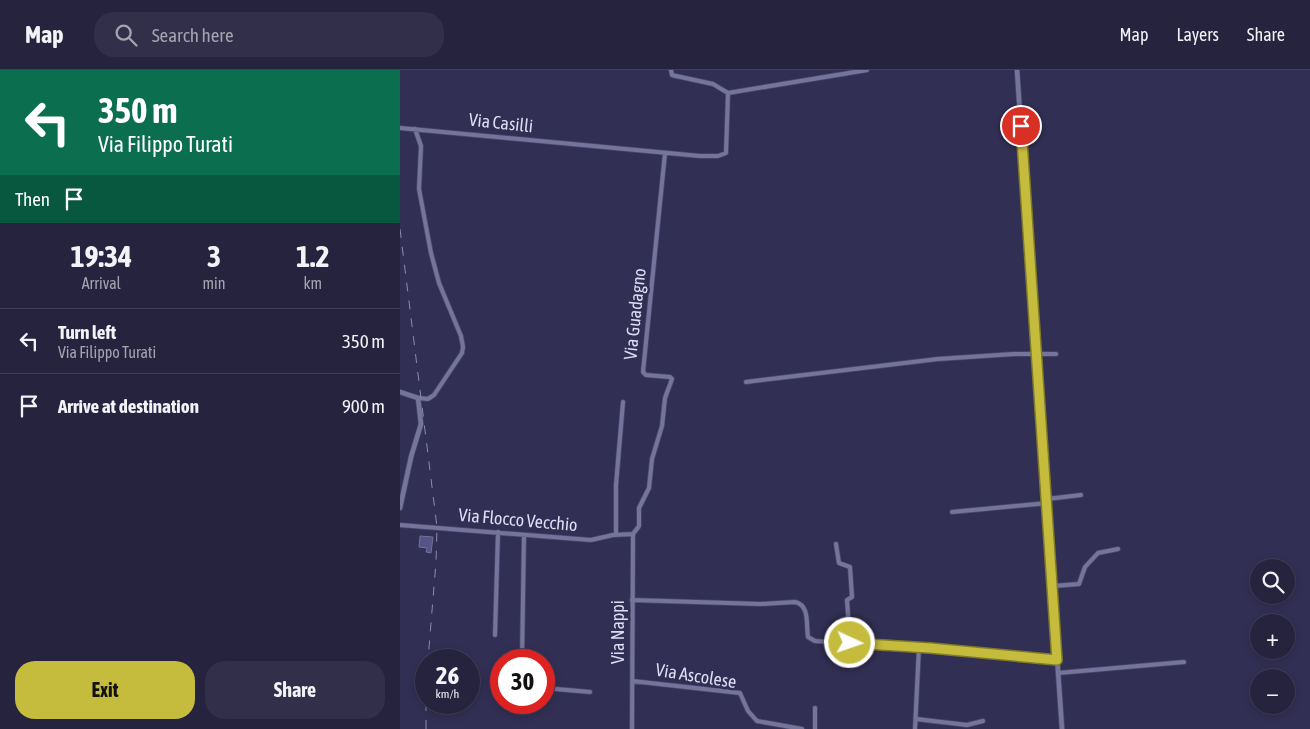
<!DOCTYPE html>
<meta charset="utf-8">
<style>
body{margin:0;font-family:"Asap Condensed",sans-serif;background:#322f4a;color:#f1f3f6;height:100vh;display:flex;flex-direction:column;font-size:19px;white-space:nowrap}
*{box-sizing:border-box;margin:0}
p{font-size:16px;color:#a4a4b0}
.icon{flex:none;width:28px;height:28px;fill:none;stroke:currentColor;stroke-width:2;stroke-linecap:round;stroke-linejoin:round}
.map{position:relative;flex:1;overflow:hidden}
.panel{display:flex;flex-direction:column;background:#26233f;width:400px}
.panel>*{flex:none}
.guide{background:#0b6e4f;color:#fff;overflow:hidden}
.tools{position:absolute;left:850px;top:489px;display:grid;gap:10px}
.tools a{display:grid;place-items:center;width:45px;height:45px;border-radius:50%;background:#26233f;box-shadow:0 2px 8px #0003,0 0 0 1px #424059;font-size:25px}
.speed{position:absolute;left:15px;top:579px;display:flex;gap:10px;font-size:25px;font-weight:700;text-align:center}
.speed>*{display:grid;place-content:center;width:65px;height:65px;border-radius:50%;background:#26233f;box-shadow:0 2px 8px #0003,0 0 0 1px #424059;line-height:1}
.speed small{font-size:12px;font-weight:400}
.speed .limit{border:8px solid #d22;background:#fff;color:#111}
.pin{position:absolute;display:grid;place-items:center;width:42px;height:42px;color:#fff;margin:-21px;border:2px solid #fff;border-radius:50%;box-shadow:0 1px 5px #0007}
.me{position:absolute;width:55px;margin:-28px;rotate:93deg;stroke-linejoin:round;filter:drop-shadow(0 0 4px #0008)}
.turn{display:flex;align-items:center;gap:18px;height:105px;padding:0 15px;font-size:22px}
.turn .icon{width:65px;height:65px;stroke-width:2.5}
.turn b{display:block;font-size:35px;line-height:42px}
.then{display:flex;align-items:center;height:48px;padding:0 15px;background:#0003;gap:10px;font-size:19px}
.eta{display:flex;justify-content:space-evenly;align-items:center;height:85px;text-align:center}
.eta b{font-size:30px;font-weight:700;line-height:35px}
.button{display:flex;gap:10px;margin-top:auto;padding:10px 15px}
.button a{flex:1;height:58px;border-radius:20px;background:#c5bc3d;color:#111;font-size:20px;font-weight:700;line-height:58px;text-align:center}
.button a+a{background:#322f4a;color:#f1f3f6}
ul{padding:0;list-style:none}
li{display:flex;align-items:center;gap:15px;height:65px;padding:0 15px;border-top:1px solid #424059}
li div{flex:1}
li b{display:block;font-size:19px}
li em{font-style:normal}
header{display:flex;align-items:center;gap:30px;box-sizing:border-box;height:70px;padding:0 25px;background:#26233f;border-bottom:1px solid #424059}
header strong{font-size:24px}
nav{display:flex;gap:28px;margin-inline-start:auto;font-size:18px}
.search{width:350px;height:45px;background:#322f4a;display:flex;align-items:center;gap:12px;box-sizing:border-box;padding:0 18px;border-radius:20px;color:#a4a4b0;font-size:19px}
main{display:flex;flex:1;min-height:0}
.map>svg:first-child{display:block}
.building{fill:#565387;stroke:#72719a}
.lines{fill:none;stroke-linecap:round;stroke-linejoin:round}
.minor-casing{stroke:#4d4a69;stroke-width:5.5}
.tertiary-casing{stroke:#4d4a69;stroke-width:6}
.minor{stroke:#74749d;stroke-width:4}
.tertiary{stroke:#74749d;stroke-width:4.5}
.rail{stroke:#8d8ca9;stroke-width:1;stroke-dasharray:9 9;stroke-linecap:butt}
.route-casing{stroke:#807a28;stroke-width:12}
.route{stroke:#c5bc3d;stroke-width:9}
.labels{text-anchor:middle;stroke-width:5;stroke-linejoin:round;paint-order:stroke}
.street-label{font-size:18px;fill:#ddddf4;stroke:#322f54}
</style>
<header>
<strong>Map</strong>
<div class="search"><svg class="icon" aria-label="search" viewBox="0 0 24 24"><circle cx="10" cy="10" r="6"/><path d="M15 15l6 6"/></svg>Search here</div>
<nav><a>Map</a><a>Layers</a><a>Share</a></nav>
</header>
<main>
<section class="panel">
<div class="guide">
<div class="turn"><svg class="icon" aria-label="left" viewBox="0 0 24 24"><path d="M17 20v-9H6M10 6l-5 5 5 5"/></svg><div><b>350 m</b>Via Filippo Turati</div></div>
<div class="then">Then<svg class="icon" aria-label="arrive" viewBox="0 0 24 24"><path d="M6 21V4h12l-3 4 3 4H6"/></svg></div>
</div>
<div class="eta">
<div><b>19:34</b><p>Arrival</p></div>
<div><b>3</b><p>min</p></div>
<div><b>1.2</b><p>km</p></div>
</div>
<ul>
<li><svg class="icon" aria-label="left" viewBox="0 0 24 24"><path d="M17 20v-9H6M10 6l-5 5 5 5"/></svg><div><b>Turn left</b><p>Via Filippo Turati</p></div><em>350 m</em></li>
<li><svg class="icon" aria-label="arrive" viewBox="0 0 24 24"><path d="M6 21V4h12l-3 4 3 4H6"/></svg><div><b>Arrive at destination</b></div><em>900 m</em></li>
</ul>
<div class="button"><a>Exit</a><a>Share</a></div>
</section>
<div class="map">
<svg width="910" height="659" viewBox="0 0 910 659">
<rect width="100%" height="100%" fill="#322f54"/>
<path class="building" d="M20,466L33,467L31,483L26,482L27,478L19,477Z"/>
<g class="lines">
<defs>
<path id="minor" d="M271,0L272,5L276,6L313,14L328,23L467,0
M0,58L300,86H318L326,83L328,23
M15,59L21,76L19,119L31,183L39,213L61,266L63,277L62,283L34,325L28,329L18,328
M346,312L538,289L614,284H656
M647,429L681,425
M552,442L648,433
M0,455L191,470L213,465L233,464
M233,464L239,456V438L249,418L252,389L262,356L265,328L272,309L270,307L246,305L243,302L265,83
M216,465V415L223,332
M436,474L439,493L450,497L452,527L447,530L450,573
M653,516L679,514L685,497L698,483L718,479
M232,530L360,534L395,532C410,535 406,555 408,567L415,571L530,578L657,590
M95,565L98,462
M122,590L124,465
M658,603L784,592
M232,611L340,623L348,641L357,651L402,659
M144,618L190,622
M415,638V659
M516,649L567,655L583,651
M232,659L233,464
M515,659L519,577"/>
<path id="tertiary" d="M617,0L662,659
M0,322L18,328L21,354L11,387L0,438"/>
</defs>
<use href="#minor" class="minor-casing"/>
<use href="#tertiary" class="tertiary-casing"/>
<use href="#minor" class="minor"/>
<use href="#tertiary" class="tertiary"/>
<path class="rail" d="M0,159L37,457L36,492L28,590
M26,659V613"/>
</g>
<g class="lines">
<defs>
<path id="route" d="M450,573L530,578L657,590L621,56"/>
</defs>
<use href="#route" class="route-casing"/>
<use href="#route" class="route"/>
</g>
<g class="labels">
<g class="street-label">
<text transform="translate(101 53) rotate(6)" y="6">Via Casilli</text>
<text transform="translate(235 244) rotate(-84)" y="6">Via Guadagno</text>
<text transform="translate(118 450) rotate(5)" y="6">Via Flocco Vecchio</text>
<text transform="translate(218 562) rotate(-90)" y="6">Via Nappi</text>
<text transform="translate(296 606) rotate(9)" y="6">Via Ascolese</text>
</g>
</g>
</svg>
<div class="tools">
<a><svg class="icon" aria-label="search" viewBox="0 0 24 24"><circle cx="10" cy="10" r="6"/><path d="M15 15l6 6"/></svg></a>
<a>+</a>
<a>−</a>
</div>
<div class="speed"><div>26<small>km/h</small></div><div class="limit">30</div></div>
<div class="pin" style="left:621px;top:56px;background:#d93025"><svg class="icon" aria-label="arrive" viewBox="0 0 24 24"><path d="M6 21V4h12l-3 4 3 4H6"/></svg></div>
<svg class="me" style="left:450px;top:573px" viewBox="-20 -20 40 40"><circle r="17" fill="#c5bc3d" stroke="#fff" stroke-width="3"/><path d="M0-11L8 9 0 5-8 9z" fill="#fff"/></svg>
</div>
</main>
